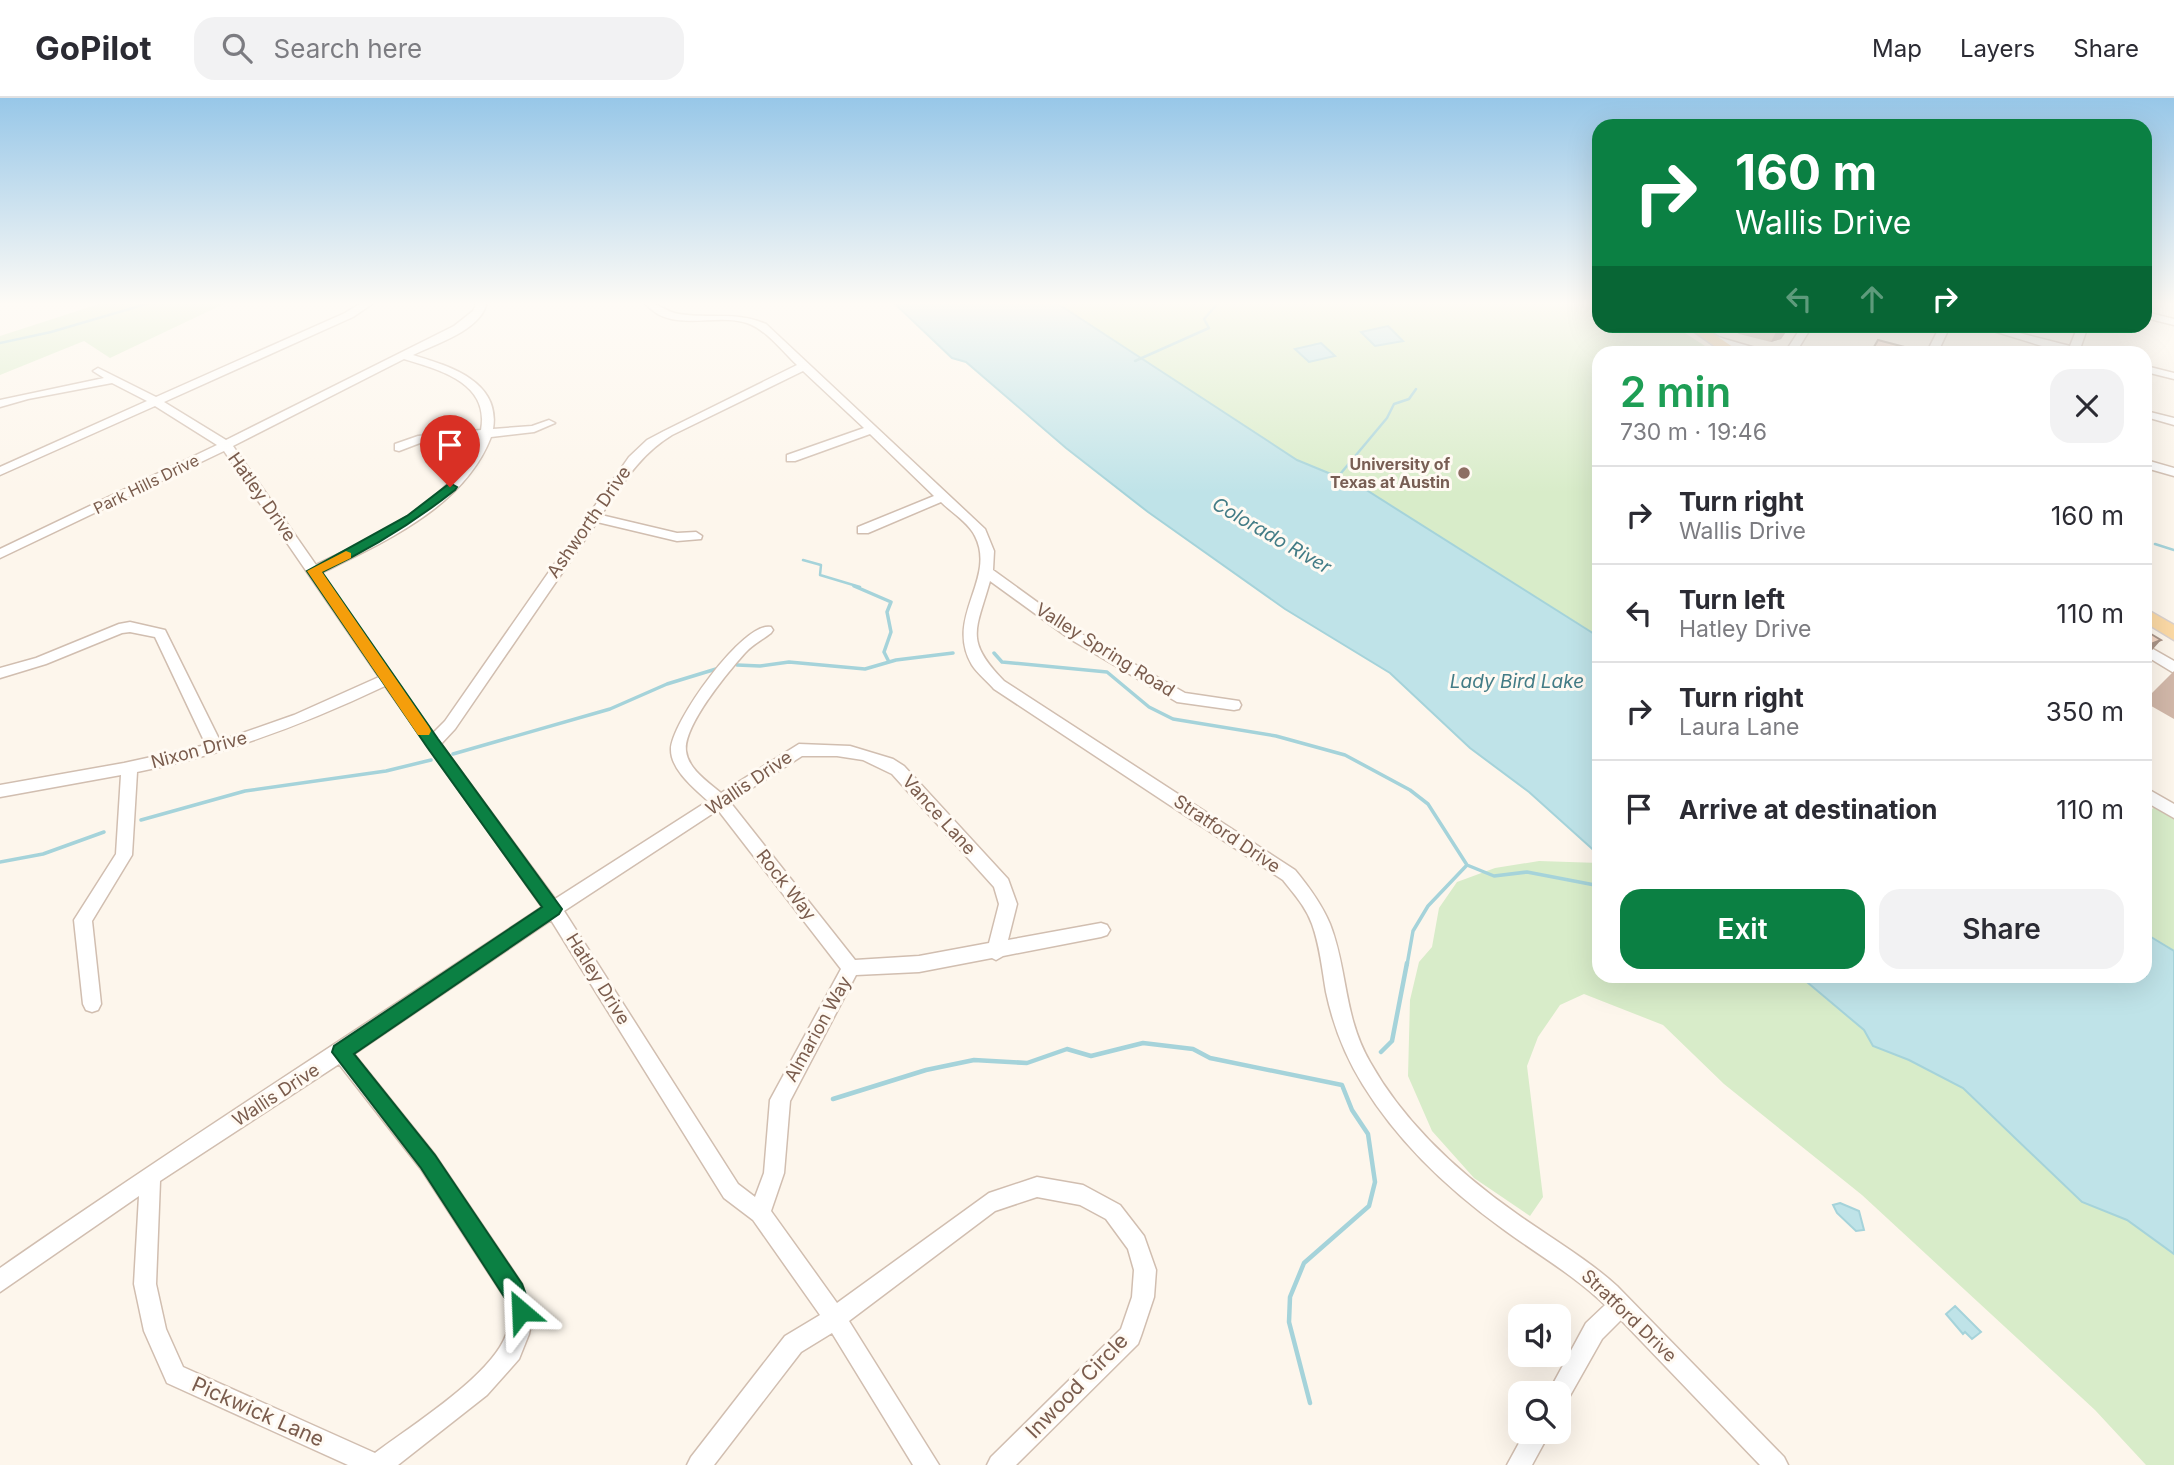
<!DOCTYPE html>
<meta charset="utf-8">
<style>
body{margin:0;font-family:Inter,sans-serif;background:#f2f2f3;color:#2b2b33;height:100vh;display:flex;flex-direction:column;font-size:26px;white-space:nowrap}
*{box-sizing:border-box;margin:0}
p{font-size:23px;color:#7c7c81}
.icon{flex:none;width:38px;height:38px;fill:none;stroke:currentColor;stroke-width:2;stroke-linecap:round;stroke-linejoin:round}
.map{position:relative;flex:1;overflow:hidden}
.details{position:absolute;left:1592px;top:248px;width:560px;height:637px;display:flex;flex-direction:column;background:#fff;border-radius:21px;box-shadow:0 7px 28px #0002}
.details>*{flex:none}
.top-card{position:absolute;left:1592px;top:21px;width:560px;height:214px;border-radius:21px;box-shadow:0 7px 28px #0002;background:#0b8043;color:#fff;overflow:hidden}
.fabs{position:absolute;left:1508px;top:1206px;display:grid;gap:14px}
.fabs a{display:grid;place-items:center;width:63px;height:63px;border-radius:14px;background:#fff;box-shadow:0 7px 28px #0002;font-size:35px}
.pin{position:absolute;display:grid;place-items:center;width:60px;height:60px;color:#fff;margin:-72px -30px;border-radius:50% 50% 50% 0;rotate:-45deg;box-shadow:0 0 7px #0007}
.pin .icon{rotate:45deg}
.me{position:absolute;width:77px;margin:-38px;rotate:334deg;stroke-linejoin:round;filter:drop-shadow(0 0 5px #0008)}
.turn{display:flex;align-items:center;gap:24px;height:147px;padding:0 28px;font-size:32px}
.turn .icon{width:91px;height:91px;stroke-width:2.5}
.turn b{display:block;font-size:49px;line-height:60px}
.lanes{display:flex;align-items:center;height:66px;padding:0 28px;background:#0003;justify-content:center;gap:35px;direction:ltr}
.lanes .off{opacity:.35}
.round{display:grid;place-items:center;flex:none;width:74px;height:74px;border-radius:21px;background:#f2f2f3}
.headline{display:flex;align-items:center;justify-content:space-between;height:119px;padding:0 28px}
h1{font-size:42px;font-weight:600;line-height:52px;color:#1e9e55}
.cta{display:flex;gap:14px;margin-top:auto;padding:14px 28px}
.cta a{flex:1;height:80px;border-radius:21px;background:#0b8043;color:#fff;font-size:28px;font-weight:600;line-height:80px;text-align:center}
.cta a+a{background:#f2f2f3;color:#2b2b33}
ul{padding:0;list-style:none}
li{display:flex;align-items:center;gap:21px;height:98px;padding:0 28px;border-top:2px solid #e1e1e2}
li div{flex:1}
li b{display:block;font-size:26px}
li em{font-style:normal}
header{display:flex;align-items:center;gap:42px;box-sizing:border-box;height:98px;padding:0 35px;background:#fff;border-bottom:2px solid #e1e1e2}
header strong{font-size:33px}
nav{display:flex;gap:38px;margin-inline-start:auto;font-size:24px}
.search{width:490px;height:63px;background:#f2f2f3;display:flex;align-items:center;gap:18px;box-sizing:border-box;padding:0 24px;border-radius:21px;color:#7c7c81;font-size:26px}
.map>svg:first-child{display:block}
.green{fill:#d8ecc9}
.water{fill:#bfe3e8;stroke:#a5d3da;stroke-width:2}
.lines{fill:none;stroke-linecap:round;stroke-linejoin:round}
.stream-far2{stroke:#a5d3da;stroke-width:2.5}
.stream-far1{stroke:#a5d3da;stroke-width:3.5}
.stream{stroke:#a5d3da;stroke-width:4.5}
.minor-casing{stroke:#d1beb0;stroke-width:3}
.major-casing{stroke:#dad1cd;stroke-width:3}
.minor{fill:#fff;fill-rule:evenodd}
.major{fill:#fbd9a5;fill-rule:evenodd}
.wall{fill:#d1b7a8}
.shaded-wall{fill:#aa9588}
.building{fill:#f3d5c3;stroke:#aa9588;stroke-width:2}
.route{fill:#0b8043;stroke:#07532c;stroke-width:2}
.slow{fill:#f59e0b}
.education-dot{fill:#8d6e63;stroke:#fffaf3;stroke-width:2.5}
.labels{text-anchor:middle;stroke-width:6;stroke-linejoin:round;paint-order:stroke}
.far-education-label{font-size:16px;font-weight:bold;fill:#785e54;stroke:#fffaf3;text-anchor:end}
.far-street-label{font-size:16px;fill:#7a5c4d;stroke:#fffaf3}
.street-label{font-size:18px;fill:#7a5c4d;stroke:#fffaf3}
.water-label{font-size:19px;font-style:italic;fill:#437c86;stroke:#fffaf3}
.near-street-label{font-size:21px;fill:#7a5c4d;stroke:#fffaf3}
</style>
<header>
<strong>GoPilot</strong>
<div class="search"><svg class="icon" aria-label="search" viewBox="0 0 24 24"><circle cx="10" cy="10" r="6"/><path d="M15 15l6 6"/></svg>Search here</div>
<nav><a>Map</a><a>Layers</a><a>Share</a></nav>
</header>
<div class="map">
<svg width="2174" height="1367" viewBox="0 0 2174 1367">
<rect width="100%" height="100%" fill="#fdf6ec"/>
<path class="green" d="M105,204H228L110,260L84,243L0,277V238Z
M1055,204H1599L1600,228H1674L1716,255L1600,256L1599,539L1360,388L1297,362Z
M2146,706L2152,711L2156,708L2174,721V853L2146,836Z
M1539,763L1599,765L1600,878L1801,879L1864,932L1873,948L1909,962L1963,990L2082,1104L2127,1122L2174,1156V1367H2146L2095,1312L1862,1097L1724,986L1663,927L1584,896L1560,907L1538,939L1527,968L1543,1099L1530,1118L1474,1080L1432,1033L1408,978L1410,902L1419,864L1432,849L1439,810L1457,784L1495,770Z"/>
<path class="water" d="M893,204H1055L1297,362L1360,388L1599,539V757L1529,694L1470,650L1390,575L1285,511L1148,414L1066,350L966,264L952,260Z
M1388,228L1403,243L1375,248L1361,234Z
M1321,245L1335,258L1309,264L1295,251Z
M2146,836L2174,853V1156L2127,1122L2082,1104L1963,990L1909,962L1873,948L1864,932L1801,879L2146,878Z
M1840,1105L1859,1113L1864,1132L1856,1133L1837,1115L1833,1107Z
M1955,1208L1981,1234L1972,1241L1965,1234L1963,1236L1946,1216Z"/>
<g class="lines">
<path class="stream-far2" d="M0,245L51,234L153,204
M1135,263L1209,230L1204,221L1219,204
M1336,381L1387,320L1394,306L1409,301L1416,291
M2155,446L2174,452
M803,462L821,467L820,477L860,489"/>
<path class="stream-far1" d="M854,488L891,504L887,514L891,534L884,554L889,564
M994,555L1002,564L1107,574L1149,609L1173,621L1276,638L1345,657L1410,692L1428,706L1467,767L1494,778L1527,774L1600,788
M737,567L760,568L789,564L865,571L896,562L953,555
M453,656L610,611L667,586L716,571
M141,722L245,693L386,673L431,662
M0,764L43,756L104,734
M1407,867L1413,833L1428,808L1467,767"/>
<path class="stream" d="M1381,954L1392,943L1407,865
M833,1001L926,972L974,962L1027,965L1067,951L1091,958L1143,945L1193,951L1210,960L1342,987L1352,1012L1368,1036L1375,1084L1369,1108L1304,1165L1290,1199L1289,1224L1310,1305"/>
<defs>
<path id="minor" d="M363,204H375L353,219L164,304L226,342L454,228L473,213L477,204H487C482,232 435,246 413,257C449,268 501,283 493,331L532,328L549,322L555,325L534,334L491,339C464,409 384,444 321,475L433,635L445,623L629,359L647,342L664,333L797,267C783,254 767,232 747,225C713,214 670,237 644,204C658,204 665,214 679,216C709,221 736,213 766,226L985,431L994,453L993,472L1080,535L1185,595L1239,603L1241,607L1239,611L1234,612L1177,604L1070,541L990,483C976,533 964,542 1004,583L1295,772C1309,789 1321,805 1330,826C1348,872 1343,917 1370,964C1404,1025 1460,1076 1517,1116C1551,1140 1586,1160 1617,1188L1784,1359L1788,1367H1760L1621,1222L1602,1241L1567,1303L1559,1306V1295H1548L1586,1225L1605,1207C1574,1177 1537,1156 1503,1131C1449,1092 1398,1044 1363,987C1345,958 1333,927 1326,894C1322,871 1320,848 1312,826C1306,809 1294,796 1283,782L994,591C987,583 977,575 972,567C944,519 997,481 975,438C969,425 951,414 941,404L868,435H858V429L934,398L870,336L795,363H787V357L864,330L803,273L672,337C639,357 622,387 601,417L677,435L696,434L702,438L701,441L677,443L597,424L455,631L441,646L555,801L708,703C695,691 671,672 671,652C670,626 744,522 771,529L773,532L771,535C762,542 752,547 745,555C728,574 683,628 686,653C688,671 708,684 721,695L799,646L850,648L893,661L904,668L1008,781L1017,806L1008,842L1101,825L1107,827L1110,832L1107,837L1101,839L1003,858L996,862L992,860L919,874L856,877L790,1003L784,1075L771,1113L837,1205L989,1095L1037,1079L1083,1087L1120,1107L1144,1138L1156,1172L1154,1199L1141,1238L1138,1246L1016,1367H987L991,1359L1121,1231L1132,1199L1134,1172L1128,1151L1106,1121L1080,1107L1037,1099L995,1113L849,1223L939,1367H913L832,1235L801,1254L714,1367H687L691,1359L785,1238L820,1217L753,1122L724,1100L551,822L354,956L435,1057L522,1186L529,1209L531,1225L529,1236L519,1261L487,1297L398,1367H348L167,1285L144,1233L134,1186L139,1098L0,1194V1170C178,1046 361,930 542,809L385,588C305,626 224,657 137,674L132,757L92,823L101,906L98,912L92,914L86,912L83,906L74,822L116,756L121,677L0,699V687L124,665L206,647L155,539L130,534L122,535L46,566L0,580V570L36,560L119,526L130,524L165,532L220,643L294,617L379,579L224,353L0,460V451L217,347L155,308L0,377V369L147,303L112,285L28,301L0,309V302L104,280L93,273L98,270L156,299L345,215ZM404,261C440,272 490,285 481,332L418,338L395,346V352L399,353L420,345L479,340C452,405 375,438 316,467L233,348ZM802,658H837L863,662L892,676L994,789L999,806L989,845L919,858L855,862L730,704ZM718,712L841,871L770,1002L764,1075L755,1099L738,1086L564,813ZM339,966L421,1071L505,1200C509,1212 511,1225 506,1237C491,1278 411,1328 375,1355L183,1269L166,1231L156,1186L160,1083Z
M2146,214L2174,221V227L2146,220Z
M1802,228H1812L1795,256H1784Z
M1940,228H1950L1937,256H1926Z
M1977,228H1992L2070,248L2078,228H2088L2080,251L2093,256H2068Z
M1711,237L1769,254L1770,256H1752L1707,242V238Z
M2146,268L2174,275V281L2146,274Z
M2146,313L2174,320V327L2146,319Z
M2146,362L2174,370V378L2146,370Z
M2146,547L2174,563V575L2146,558Z
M2146,690L2174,706V720L2146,704Z
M1525,1334H1550L1532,1367H1507Z"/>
<path id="major" d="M1686,228H1702L1743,256H1726Z
M2146,511L2174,527V542L2146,525Z"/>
</defs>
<use href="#minor" class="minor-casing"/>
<use href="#major" class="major-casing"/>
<use href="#minor" class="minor"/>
<use href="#major" class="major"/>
</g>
<path class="wall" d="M1725,228H1790L1781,241L1771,244L1739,236Z
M2174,573V621L2146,605V601Z"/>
<path class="shaded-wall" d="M1788,228H1790L1781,241L1771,244L1776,234Z
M2161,542L2146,559V548Z"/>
<path class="building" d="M1745,228H1788L1785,232L1776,234Z
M1878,242L1912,251L1910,256H1870Z
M2146,533L2161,542L2146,548Z"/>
<linearGradient id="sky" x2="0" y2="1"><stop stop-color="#97c7e8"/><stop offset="0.52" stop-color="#fefbf6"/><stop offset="1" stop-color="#fefbf6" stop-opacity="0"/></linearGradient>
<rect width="2174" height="395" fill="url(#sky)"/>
<path class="route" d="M450,385L457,389L455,392C412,426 371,451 322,474L438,641L562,811L559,816L354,956L435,1057L522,1186L532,1213L529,1220L521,1224L513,1220L505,1200L421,1070L332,954L334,948L542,809L427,649L307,473L407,418Z"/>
<path class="slow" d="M346,453L351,455V460L322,474L429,629L431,633L429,637H418L307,473Z"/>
<circle class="education-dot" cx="1464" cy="375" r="7"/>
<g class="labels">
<g class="far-education-label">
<text x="1450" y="372">University of<tspan x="1450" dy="18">Texas at Austin</tspan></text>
</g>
<g class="far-street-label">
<text transform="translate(146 386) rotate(-26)" y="6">Park Hills Drive</text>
</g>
<g class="street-label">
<text transform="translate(262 399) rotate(55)" y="6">Hatley Drive</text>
<text transform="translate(589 424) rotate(-55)" y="6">Ashworth Drive</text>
<text transform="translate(1105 552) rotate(32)" y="6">Valley Spring Road</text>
<text transform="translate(199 652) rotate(-15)" y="6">Nixon Drive</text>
<text transform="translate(749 685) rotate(-34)" y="6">Wallis Drive</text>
<text transform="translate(939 717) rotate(48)" y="6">Vance Lane</text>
<text transform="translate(1227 736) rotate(34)" y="6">Stratford Drive</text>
<text transform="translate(786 787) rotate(52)" y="6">Rock Way</text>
<text transform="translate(598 881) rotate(58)" y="6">Hatley Drive</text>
<text transform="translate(818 931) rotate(-61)" y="6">Almarion Way</text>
<text transform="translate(276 997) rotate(-33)" y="6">Wallis Drive</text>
<text transform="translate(1629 1218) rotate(44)" y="6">Stratford Drive</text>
</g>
<g class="water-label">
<text transform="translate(1272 437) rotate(30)" y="7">Colorado River</text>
<text x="1517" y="590">Lady Bird Lake</text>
</g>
<g class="near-street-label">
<text transform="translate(1077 1288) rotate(-46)" y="7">Inwood Circle</text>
<text transform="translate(258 1314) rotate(24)" y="7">Pickwick Lane</text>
</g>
</g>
</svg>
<div class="fabs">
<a><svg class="icon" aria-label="sound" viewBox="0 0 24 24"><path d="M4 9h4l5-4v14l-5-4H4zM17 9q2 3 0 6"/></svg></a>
<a><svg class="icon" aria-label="search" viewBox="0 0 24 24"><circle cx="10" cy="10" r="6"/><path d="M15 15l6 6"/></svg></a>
</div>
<div class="pin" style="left:450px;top:389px;background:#d93025"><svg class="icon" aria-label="arrive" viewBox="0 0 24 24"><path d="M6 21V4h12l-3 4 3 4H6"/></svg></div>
<svg class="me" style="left:521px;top:1213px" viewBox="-20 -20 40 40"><path d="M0-17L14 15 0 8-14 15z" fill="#0b8043" stroke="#fff" stroke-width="4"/></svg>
<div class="top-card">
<div class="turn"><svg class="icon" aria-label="right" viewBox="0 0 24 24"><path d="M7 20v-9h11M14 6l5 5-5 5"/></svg><div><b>160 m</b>Wallis Drive</div></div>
<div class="lanes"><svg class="icon off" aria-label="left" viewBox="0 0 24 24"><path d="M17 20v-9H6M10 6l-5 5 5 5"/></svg><svg class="icon off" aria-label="ahead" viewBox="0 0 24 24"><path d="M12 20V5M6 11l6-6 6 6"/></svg><svg class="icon" aria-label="right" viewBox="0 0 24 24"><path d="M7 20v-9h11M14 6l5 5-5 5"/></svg></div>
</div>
<section class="details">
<div class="headline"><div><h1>2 min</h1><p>730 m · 19:46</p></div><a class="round"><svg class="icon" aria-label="close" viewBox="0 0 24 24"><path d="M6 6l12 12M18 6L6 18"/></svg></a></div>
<ul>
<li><svg class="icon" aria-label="right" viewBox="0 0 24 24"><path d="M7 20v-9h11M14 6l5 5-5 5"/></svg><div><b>Turn right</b><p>Wallis Drive</p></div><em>160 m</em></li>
<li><svg class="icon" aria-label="left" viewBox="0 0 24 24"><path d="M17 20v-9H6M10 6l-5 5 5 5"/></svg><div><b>Turn left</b><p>Hatley Drive</p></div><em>110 m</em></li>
<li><svg class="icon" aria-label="right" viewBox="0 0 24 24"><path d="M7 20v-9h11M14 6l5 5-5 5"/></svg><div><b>Turn right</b><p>Laura Lane</p></div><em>350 m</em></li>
<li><svg class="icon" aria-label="arrive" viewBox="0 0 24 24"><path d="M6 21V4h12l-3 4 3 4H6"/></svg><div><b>Arrive at destination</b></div><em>110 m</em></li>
</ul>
<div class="cta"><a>Exit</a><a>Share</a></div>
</section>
</div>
